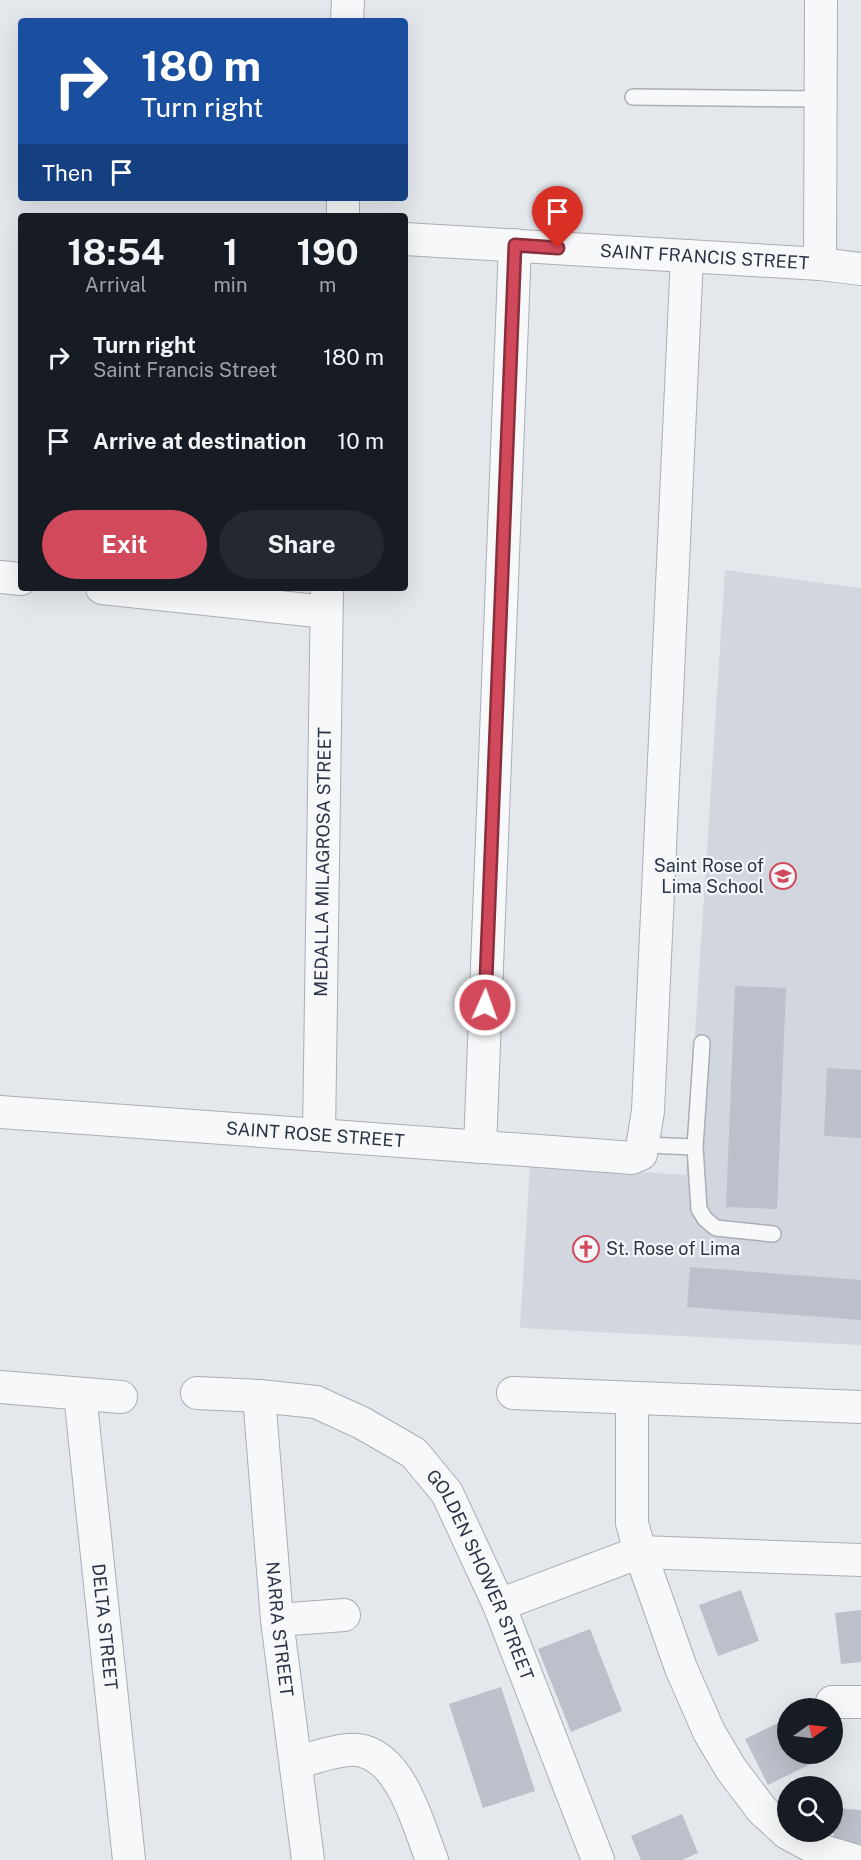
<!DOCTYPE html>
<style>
body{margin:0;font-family:"Public Sans",sans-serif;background:#242831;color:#f1f3f6;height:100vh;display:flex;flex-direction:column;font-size:22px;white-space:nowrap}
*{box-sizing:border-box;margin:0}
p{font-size:20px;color:#9ea1a6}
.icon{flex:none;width:33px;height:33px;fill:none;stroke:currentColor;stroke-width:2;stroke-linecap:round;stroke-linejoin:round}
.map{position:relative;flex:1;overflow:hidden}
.side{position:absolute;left:18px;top:213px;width:390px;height:378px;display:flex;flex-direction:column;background:#171b24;border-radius:6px;box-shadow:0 6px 24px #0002}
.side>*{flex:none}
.banner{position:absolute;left:18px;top:18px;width:390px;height:183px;border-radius:6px;box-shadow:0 6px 24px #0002;background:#1a4fa0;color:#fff;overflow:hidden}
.needle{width:39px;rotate:76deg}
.fabs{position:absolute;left:777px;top:1698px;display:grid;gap:12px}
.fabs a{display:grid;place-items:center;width:66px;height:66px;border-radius:50%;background:#171b24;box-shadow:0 6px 24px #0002;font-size:30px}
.pin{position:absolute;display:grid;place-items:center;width:51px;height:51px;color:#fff;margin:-62px -26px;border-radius:50% 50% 50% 0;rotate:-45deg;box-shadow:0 0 6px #0007}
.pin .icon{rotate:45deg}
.me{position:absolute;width:66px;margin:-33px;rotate:2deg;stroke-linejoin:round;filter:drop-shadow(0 0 4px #0008)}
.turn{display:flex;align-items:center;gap:21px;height:126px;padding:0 24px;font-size:27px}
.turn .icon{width:78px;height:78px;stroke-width:2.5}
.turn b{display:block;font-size:42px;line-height:51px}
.then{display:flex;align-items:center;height:57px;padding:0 24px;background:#0003;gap:12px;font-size:22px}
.eta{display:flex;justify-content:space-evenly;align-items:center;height:102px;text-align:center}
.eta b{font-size:36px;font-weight:700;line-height:42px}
.primary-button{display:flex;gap:12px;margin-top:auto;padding:12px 24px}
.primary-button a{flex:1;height:69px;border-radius:36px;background:#d1495b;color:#fff;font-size:24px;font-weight:700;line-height:69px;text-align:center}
.primary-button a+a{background:#242831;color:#f1f3f6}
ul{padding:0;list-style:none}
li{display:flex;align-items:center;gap:18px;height:84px;padding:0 24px}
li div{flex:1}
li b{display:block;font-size:22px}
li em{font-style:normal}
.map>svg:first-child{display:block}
.built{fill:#d2d6de}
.building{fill:#bbc0ca}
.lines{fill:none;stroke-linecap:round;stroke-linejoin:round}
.service-casing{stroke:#a9aeb7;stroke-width:18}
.minor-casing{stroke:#a9aeb7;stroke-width:34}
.service{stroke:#f7f8fa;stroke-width:15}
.minor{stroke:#f7f8fa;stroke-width:32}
.route-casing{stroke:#882f3b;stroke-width:15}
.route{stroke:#d1495b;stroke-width:10}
.labels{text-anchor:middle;stroke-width:4.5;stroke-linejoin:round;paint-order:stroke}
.street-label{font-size:18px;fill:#2b3445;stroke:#f4f6f9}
.poi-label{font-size:18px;fill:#2b3445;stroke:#f4f6f9;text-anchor:end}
</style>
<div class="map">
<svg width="861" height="1860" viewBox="0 0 861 1860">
<rect width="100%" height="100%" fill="#e4e7ec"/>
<path class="built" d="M725,570L861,588V1345L520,1328L530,1165L686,1175Z"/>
<path class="building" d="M735,986L786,988L777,1209L726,1207Z
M827,1068L861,1070V1138L824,1136Z
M690,1267L861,1280V1320L687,1307Z
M741,1590L759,1641L718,1656L699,1605Z
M861,1610V1662L841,1664L835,1613Z
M590,1629L622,1711L571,1732L538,1649Z
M501,1687L535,1791L483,1808L449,1704Z
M788,1718V1754H831L768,1785L745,1739Z
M835,1808L861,1810V1844L833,1842Z
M682,1814L698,1853L682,1860H641L631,1836Z"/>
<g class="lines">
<defs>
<path id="service" d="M633,97L820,99
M644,1145L695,1147L699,1209L705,1219L716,1228L773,1234
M695,1147L702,1043"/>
<g id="minor">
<path d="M347,21L348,0"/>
<path d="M343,216V198"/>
<path id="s1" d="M405,239L820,264L861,269"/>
<path d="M820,264L821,0"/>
<path d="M0,577L21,579"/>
<path d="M102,588L326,612"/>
<path id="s2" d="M0,1112L607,1156L632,1158L641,1154L648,1111L687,256"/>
<path id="s3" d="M319,1135L327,588"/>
<path d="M480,1147L515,245"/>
<path d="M0,1387L121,1397"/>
<path id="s4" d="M197,1393L259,1396L316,1402L362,1423L414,1453L447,1493L499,1605L598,1860"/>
<path d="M513,1393L861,1407"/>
<path id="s5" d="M80,1394L129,1860"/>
<path id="s6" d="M259,1396L277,1620L308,1860"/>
<path d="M632,1398V1523L640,1552L681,1668L709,1732L731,1769L762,1810L787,1833L817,1849L853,1860"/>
<path d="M499,1605L640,1552L861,1560"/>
<path d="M277,1620L344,1615"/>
<path d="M832,1702H861"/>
<path d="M296,1763C312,1758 347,1746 363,1751C403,1762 418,1825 432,1860"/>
</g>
</defs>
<use href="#service" class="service-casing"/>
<use href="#minor" class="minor-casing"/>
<use href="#service" class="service"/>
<use href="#minor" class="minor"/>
</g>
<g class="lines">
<defs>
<path id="route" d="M485,1005L515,245L558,248"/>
</defs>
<use href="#route" class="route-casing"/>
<use href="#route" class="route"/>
</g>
<defs>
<symbol id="school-ring" viewBox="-11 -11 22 22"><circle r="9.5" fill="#f4f6f9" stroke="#d1495b" stroke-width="1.5"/><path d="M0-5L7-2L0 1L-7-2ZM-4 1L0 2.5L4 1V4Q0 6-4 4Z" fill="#d1495b"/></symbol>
<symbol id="church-ring" viewBox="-11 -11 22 22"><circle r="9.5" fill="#f4f6f9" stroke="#d1495b" stroke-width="1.5"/><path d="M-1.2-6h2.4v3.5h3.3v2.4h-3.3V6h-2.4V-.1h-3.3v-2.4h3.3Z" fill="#d1495b"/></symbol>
</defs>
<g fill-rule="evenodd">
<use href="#school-ring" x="768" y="861" width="30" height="30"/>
<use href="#church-ring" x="571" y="1234" width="30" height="30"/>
</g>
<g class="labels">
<g class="street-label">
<text dy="6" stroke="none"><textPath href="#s1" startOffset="300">SAINT FRANCIS STREET</textPath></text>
<text dy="6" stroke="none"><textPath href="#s3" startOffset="273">MEDALLA MILAGROSA STREET</textPath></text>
<text dy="6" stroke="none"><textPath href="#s2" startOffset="316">SAINT ROSE STREET</textPath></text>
<text dy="6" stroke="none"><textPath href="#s4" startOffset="370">GOLDEN SHOWER STREET</textPath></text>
<text dy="6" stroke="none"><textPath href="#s5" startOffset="234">DELTA STREET</textPath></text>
<text dy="6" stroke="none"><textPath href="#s6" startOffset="234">NARRA STREET</textPath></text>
</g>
<g class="poi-label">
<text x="764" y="872">Saint Rose of<tspan x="764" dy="21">Lima School</tspan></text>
<text x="606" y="1255" text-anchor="start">St. Rose of Lima</text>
</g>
</g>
</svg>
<div class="fabs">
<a><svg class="needle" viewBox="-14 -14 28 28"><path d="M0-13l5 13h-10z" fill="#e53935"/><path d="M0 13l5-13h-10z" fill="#9ea1a6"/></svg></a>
<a><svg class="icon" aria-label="search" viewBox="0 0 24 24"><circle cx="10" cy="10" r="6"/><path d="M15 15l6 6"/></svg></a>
</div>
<div class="pin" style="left:558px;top:248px;background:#d93025"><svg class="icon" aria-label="arrive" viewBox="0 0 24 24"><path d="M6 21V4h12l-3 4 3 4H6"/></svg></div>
<svg class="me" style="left:485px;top:1005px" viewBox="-20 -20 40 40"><circle r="17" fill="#d1495b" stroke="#fff" stroke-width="3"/><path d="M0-11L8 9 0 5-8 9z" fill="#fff"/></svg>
<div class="banner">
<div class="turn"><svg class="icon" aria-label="right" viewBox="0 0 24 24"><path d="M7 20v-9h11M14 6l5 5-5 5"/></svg><div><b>180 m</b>Turn right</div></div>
<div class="then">Then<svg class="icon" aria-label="arrive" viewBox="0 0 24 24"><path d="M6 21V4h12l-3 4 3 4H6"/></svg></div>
</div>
<section class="side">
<div class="eta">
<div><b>18:54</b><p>Arrival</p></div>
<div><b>1</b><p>min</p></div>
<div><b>190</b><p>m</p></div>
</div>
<ul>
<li><svg class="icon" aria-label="right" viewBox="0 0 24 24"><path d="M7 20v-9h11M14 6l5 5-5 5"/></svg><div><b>Turn right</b><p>Saint Francis Street</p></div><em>180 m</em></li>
<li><svg class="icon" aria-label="arrive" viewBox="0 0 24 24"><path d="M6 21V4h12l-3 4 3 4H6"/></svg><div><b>Arrive at destination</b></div><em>10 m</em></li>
</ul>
<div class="primary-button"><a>Exit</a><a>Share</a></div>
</section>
</div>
